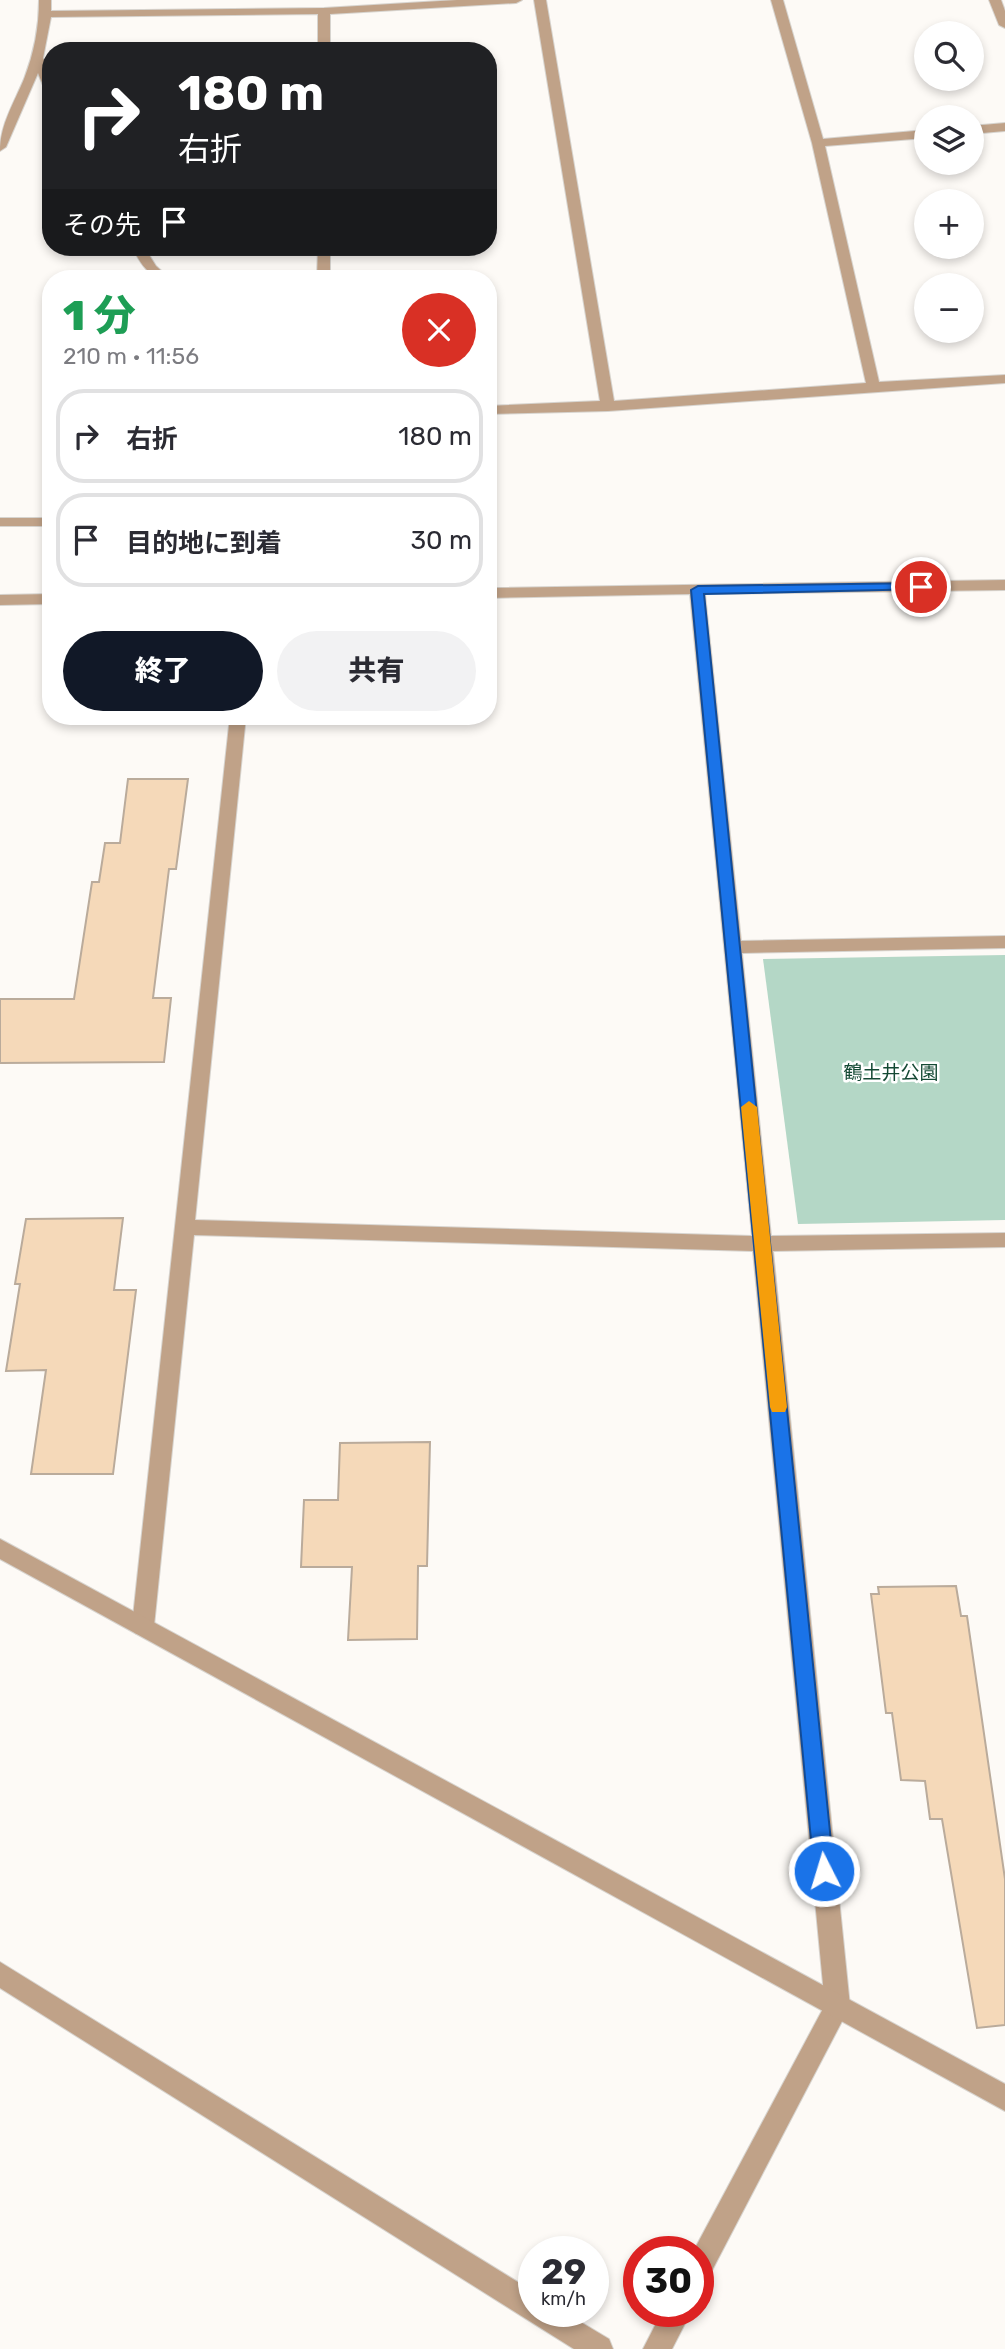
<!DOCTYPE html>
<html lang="ja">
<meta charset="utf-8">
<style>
body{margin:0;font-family:Rubik,"Noto Sans JP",sans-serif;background:#f2f2f3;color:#2b2b33;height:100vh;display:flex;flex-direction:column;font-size:26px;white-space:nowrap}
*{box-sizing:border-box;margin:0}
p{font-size:23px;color:#7c7c81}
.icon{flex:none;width:38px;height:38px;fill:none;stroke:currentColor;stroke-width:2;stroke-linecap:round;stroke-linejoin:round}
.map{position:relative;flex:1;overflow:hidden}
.drawer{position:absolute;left:42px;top:270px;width:455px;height:455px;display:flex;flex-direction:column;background:#fff;border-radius:28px;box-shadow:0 4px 10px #0003}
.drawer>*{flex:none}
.top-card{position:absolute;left:42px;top:42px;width:455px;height:214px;border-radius:28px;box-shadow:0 4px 10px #0003;background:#202124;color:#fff;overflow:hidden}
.buttons{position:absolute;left:914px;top:21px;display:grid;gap:14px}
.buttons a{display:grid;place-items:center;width:70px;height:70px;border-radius:50%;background:#fff;box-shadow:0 4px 10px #0003;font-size:35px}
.speed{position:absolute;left:518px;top:2236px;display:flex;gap:14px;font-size:35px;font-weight:700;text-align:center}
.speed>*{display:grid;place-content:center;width:91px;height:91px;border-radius:50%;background:#fff;box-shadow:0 4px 10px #0003;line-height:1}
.speed small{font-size:18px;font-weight:400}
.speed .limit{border:10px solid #d22;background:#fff;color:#111}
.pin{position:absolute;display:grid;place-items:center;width:60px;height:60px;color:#fff;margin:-30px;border:4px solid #fff;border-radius:50%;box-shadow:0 2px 7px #0007}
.me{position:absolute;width:77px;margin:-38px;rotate:355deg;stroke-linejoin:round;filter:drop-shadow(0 0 5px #0008)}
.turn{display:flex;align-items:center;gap:24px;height:147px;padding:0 21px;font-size:32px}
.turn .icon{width:91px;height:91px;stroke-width:2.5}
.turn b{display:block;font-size:49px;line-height:60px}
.then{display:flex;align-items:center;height:66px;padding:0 21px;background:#0003;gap:14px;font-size:26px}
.round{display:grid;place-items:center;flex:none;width:74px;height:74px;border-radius:37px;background:#f2f2f3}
.headline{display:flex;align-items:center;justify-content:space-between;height:119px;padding:0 21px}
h1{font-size:42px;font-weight:800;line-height:52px;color:#1e9e55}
.primary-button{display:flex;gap:14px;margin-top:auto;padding:14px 21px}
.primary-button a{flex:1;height:80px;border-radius:42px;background:#111827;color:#fff;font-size:28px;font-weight:800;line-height:80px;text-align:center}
.primary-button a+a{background:#f2f2f3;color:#2b2b33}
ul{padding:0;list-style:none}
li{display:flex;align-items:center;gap:21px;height:94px;margin:0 14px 10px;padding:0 7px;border:4px solid #e1e1e2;border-radius:28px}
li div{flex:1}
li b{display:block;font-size:26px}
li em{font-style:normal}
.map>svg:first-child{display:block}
.green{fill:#b4d7c6}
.building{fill:#f5d9b9;stroke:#baab9b;stroke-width:2}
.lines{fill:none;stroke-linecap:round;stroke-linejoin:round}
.minor-casing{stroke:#d7d4cf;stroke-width:2}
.tertiary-casing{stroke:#d7d4cf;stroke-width:2}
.minor{fill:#c0a288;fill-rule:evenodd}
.tertiary{fill:#c0a288;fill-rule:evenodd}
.route{fill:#1a73e8;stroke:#114b97;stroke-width:2}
.slow{fill:#f59e0b}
.labels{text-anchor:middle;stroke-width:5;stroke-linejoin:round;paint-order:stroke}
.park-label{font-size:19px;fill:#144934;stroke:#fff}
</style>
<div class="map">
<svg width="1005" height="2349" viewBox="0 0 1005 2349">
<rect width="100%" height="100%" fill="#fdfaf6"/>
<path class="green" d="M1005,955V1220L798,1224L763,959Z"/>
<path class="building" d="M128,779H188L176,869H169L153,998H171L164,1062L0,1063V999H74L92,882H99L105,843H120Z
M123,1218L114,1290H136L113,1474H31L46,1370L6,1371L20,1284H15L26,1219Z
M430,1442L427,1566H418L417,1639L348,1640L352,1567H301L304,1500H338L340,1443Z
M956,1586L961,1616H967L1005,1879V2025L977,2028L942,1819H930L925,1781L901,1780L892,1713H886L871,1594H879L878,1587Z"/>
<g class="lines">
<defs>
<path id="minor" d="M39,0H51V11L324,8L457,0H522L516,3L330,14V51H318V14L51,17L43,58L51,76V93L45,90L38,73L6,147L0,151C0,125 14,103 24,79C34,53 39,28 39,0Z
M534,0H546L614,401L866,383L812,143L771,0H783L823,139L926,130V138L825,146L879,382L1005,375V383L608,411L488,414V406L600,401Z
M989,0H1001L1005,11V28L999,25Z
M1005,123V131L971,134V126Z
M132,247H144L156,266L169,278C148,278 141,264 132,247Z
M318,247H330V278H317Z
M0,518H51V526H0Z
M1005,580V590L705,594L741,941L1005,936V948L742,953L771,1236L1005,1233V1247L773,1251L850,2006L707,2280L698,2284V2252H693L825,2005L753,1251L194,1235L154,1626L151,1633L143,1636L135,1633L132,1626L230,716H246L195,1220L752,1236L690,594L488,598V588Z
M51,594V604L0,605V595Z
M0,1962L534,2292V2312H564L609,2339L613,2349H574L0,1988Z
M662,2312H691L672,2349H643Z"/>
<path id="tertiary" d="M0,1539L1005,2084V2111L0,1559Z"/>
</defs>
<use href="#minor" class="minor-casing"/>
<use href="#tertiary" class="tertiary-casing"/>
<use href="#minor" class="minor"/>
<use href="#tertiary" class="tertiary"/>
</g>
<path class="route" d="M921,583L927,587L926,589L704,594L834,1871L831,1877L824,1880L817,1877L814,1871L691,590L698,586Z"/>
<path class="slow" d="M749,1101L757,1107L787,1407L785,1412H772L770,1407L741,1107Z"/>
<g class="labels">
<g class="park-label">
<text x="891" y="1079">鶴土井公園</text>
</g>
</g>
</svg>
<div class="buttons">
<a><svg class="icon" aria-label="search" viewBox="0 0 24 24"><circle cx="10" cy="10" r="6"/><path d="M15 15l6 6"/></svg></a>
<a><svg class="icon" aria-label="layers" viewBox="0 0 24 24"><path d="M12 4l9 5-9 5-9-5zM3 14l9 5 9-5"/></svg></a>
<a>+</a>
<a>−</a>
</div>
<div class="speed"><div>29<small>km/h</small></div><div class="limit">30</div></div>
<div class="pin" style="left:921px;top:587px;background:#d93025"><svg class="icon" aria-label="arrive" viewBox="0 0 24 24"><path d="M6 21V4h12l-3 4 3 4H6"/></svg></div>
<svg class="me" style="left:824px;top:1871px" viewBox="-20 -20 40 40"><circle r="17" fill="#1a73e8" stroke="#fff" stroke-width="3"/><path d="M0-11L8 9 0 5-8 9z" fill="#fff"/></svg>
<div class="top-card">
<div class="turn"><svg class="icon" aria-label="right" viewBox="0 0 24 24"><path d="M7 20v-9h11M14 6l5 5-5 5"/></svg><div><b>180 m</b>右折</div></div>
<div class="then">その先<svg class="icon" aria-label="arrive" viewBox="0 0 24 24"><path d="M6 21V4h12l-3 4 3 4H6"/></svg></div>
</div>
<section class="drawer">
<div class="headline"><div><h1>1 分</h1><p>210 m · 11:56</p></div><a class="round" style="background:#d93025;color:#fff"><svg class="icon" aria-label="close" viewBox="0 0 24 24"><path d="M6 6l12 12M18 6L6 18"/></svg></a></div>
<ul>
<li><svg class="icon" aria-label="right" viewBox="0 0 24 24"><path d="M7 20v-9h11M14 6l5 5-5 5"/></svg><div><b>右折</b></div><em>180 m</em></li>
<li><svg class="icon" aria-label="arrive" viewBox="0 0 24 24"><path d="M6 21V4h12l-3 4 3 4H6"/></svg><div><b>目的地に到着</b></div><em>30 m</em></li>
</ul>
<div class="primary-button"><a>終了</a><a>共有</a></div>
</section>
</div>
